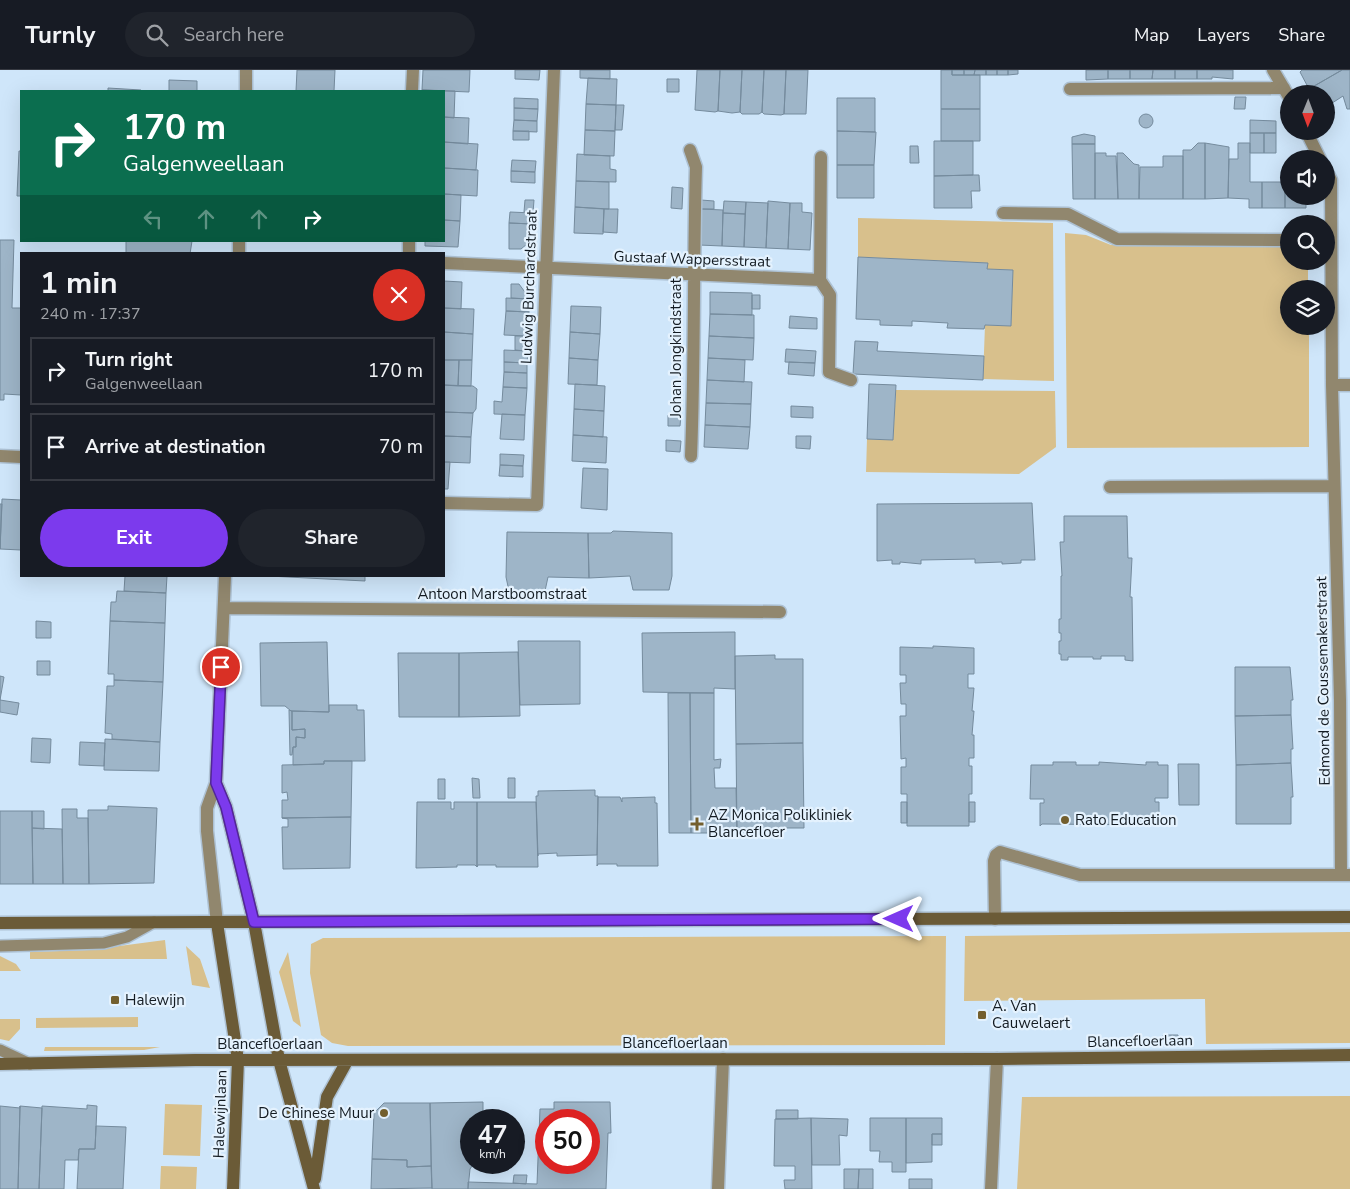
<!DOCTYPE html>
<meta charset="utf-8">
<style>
body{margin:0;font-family:"Nunito Sans",sans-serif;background:#20242c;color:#f1f3f6;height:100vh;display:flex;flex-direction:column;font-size:19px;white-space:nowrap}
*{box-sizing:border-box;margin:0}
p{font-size:16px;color:#9ea1a6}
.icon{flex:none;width:28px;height:28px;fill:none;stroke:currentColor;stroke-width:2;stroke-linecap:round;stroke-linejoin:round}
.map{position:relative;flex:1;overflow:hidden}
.drawer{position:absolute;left:20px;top:182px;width:425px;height:325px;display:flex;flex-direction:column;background:#171b24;border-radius:0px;box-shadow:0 5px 20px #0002}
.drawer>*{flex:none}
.guide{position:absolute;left:20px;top:20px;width:425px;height:152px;border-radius:0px;box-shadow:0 5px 20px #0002;background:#0b6e4f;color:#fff;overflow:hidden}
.needle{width:32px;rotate:181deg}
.fabs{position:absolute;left:1280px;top:15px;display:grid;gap:10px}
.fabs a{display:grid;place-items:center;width:55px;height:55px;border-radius:50%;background:#171b24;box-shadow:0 5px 20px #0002;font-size:25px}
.speed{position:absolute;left:460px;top:1039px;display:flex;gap:10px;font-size:25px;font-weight:700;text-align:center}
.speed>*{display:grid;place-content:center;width:65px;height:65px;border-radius:50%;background:#171b24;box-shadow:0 5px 20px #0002;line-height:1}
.speed small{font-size:12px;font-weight:400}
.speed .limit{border:8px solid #d22;background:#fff;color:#111}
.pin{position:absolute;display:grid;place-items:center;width:42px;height:42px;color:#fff;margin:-21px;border:2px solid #fff;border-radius:50%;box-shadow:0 1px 5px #0007}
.me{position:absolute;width:55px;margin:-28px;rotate:270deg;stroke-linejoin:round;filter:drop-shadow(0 0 4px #0008)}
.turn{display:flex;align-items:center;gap:18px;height:105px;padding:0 20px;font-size:22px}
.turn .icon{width:65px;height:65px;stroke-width:2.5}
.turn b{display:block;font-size:35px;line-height:42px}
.lanes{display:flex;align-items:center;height:48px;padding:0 20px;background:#0003;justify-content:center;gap:25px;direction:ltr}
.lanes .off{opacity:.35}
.round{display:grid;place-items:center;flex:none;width:52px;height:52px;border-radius:26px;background:#20242c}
.overview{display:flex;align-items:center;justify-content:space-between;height:85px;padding:0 20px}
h1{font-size:30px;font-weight:700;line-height:38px}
.action{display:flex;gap:10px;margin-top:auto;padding:10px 20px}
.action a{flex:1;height:58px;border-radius:30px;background:#7c3aed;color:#fff;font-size:20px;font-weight:700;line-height:58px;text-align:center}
.action a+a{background:#20242c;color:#f1f3f6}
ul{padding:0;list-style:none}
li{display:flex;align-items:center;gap:15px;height:68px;margin:0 10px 8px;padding:0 10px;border:2px solid #363941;border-radius:0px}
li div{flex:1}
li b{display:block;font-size:19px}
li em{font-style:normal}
header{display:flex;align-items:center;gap:30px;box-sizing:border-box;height:70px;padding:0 25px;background:#171b24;border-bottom:1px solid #363941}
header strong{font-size:24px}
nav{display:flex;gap:28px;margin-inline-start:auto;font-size:18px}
.search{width:350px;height:45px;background:#20242c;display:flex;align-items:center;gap:12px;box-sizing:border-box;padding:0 18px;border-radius:28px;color:#9ea1a6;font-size:19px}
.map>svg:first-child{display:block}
.green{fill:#d8c08c}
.building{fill:#9eb5c8;stroke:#758b9d;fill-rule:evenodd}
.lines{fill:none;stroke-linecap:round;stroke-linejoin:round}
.lane-casing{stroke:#adc1d3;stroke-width:14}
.street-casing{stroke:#adc1d3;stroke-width:15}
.secondary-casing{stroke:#adc1d3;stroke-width:15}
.lane{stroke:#91876e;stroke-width:11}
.street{stroke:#91876e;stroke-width:12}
.secondary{stroke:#6b5b37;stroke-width:12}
.route-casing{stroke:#51269a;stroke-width:12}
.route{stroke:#7c3aed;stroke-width:9}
.poi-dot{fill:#735f2e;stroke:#e4f2fe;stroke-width:2}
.labels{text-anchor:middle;stroke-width:4.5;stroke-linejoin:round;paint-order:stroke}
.street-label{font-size:15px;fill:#131b22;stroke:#e4f2fe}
.poi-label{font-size:15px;fill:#131b22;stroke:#e4f2fe;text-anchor:start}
</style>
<header>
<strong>Turnly</strong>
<div class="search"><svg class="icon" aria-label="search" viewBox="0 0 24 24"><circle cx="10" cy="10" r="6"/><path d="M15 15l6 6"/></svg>Search here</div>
<nav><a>Map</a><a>Layers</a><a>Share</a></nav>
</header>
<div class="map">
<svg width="1350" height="1119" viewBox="0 0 1350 1119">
<rect width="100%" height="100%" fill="#cfe6fa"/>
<path class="green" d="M858,148L1053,153L1054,311L983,309L985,255L1011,256L1013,200L987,199V193L858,187Z
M1065,163L1086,165L1111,175H1289V191H1308V219H1289V256H1309V377L1067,378Z
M896,320L1055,321L1056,377L1019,404L866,402L867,369L893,370Z
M1350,862V973L1206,974L1205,929L964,931L965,866Z
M946,866L945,975L348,976L332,973L321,965L310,903L311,874L323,868Z
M165,870L167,889H30V882L89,880Z
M186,876L200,889L210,918L192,915Z
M288,882L301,957L293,951L279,902Z
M0,886L16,894L21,901H0Z
M138,947V957L36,958V948Z
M0,949H20V959L9,971L0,969Z
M45,977H160L144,980L44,981Z
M1350,1026V1119H1017L1022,1027Z
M165,1034L202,1035L200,1086L163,1085Z
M161,1096L197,1097L196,1119H160Z"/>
<path class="building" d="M297,0H335L334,21H296Z
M423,0H470L469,22L422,20Z
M515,0H540L539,10L515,9Z
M580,0H610V9L580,8Z
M697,0H720L718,41L715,42L695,40Z
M720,0H742L740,42L732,43L718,41Z
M742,0H764L762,42L759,44H742L740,42Z
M764,0H786L784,44L781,45L764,44L762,42Z
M786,0H808L806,44H784Z
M941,0H952V5H980V39H941Z
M952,0H964V5H952Z
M964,0H975L974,5H964Z
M975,0H986V5H974Z
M986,0H997V5H986Z
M997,0H1008V5H997Z
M1008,0H1018V4L1008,5Z
M1086,0H1108V9L1086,10Z
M1108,0H1130V9H1108Z
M1130,0H1153L1152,9H1130Z
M1153,0H1175V9H1152Z
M1175,0H1197V9H1175Z
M1197,0H1233V9L1212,7V9H1197Z
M1342,0H1350V39H1347L1343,26L1326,37V24H1312L1309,19Z
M1342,0L1309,19L1300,2L1302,0Z
M588,8L617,9L616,35L586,34Z
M667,9H679V22H667Z
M169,10L197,11V21H169Z
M108,18L141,20V21H108Z
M422,20L455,21L454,48L444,47V21Z
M1235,27H1246L1245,39H1234Z
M514,28L538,29V39L514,38Z
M837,28H875V62L837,61Z
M586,34L616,35L615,61L585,60Z
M616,35H624L622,60H615Z
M514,38L538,39L537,51L514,50Z
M941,39H980V71H941Z
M1139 51a7 7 0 1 1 14 0a7 7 0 1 1-14 0Z
M444,47L469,48L468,74L444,72Z
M514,50L537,51V62L513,61Z
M1250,50L1276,51V63H1250Z
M585,60L615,61L614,86L584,85Z
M513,61H529V70H513Z
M837,61L876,62L874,95H837Z
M1250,63H1264V83H1250Z
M1264,63H1276V83H1264Z
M1084,64L1095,66V74H1072V67Z
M934,71H973V105L934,106Z
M444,72L478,74L476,100L444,98Z
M1198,73H1205V129H1183V80H1191Z
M1205,73L1229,77L1228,128L1205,129Z
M1238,73H1250V112H1262V138H1249V129L1228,128L1229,89H1238Z
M1072,74H1095V129H1073Z
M910,76H918L919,93H910Z
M19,81H21V126H17Z
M1095,83H1106V86H1116L1118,129H1095Z
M1117,83H1123L1134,94L1139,95V129H1118Z
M577,84L610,86V99L616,100V112L576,111Z
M1163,86H1183V129H1139L1140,97H1163Z
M512,90L536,91L535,102L511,101Z
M837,95H874V128H837Z
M444,98L478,100L477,126L444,124Z
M511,101L535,102V113L511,112Z
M973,105H979L980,121H971L972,138H934V106Z
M576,111L609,112V139L575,137Z
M1262,112H1285V138H1262Z
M1285,112H1289V126H1306V138H1285Z
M672,117L683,118L682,139L671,138Z
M444,124L461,125L460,151L444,150Z
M525,130H534L533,143L524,142Z
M701,130L714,131V139H701Z
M724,131L746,132L745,144L723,143Z
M768,131L790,133L788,179L766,178Z
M746,132L768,133L766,178L744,177Z
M790,133H802V142L812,143L810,180L788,179Z
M575,137L604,139L603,164L574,163Z
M604,139H618L617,163L603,162Z
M701,139L723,140L722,176L699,175Z
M510,142L533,143V154L509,153Z
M723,143L745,144L744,177L722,176Z
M444,150L460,151L458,177L425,176V171H444Z
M509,153L533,154V169L521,179H509Z
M0,170H14L12,238H21V325L4,324V330H0Z
M126,171H192L190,184H126Z
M858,187L988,193L987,199L1013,200L1011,256L985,255L984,259L947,258L948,253L912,251V256L880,255V250L856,249Z
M444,211L462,212L461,239L444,238Z
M511,214H519L530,229L511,228Z
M710,222L752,223V245L710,244Z
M752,225H760V239H752Z
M506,228L530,229L529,242L506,241Z
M571,236L601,237L600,264L570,262Z
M444,238L474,239L473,264L444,262Z
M506,241L529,242V266L504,265Z
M710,244L754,245V268L709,266Z
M790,246L817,248V259L789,258Z
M444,262L473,264L472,290H444Z
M570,262L600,264L598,290L569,288Z
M515,266H527L526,281L515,280Z
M709,266L754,268L753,290L708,288Z
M855,271L878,272L877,281L984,286L983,310L853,304Z
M786,279L816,281L815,293L785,292Z
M504,280L528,281L527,293L504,292Z
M569,288L598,290L597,315L568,314Z
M708,288L745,290L744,312L707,310Z
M444,290H459L458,316L444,315Z
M459,290H472L471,316H458Z
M504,292L527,293V303L504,302Z
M789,292L815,293L814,306L788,304Z
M504,302L527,303V318L503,317Z
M707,310L752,312L751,334L706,333Z
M575,314L605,316L604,341L574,339Z
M869,314L896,315L893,370L867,369Z
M444,315L473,316L477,319L476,339L473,343L444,342Z
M503,317L527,318L525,345L494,344V331L502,332Z
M706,333L751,334L750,357L705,355Z
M791,336L813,337V348L791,347Z
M574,339L604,341L603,367L573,365Z
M444,342L473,343L471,367L444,366Z
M502,344L525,345L524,370L500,369Z
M668,345H681L680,356H668Z
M705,355L750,357L748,379L704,377Z
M573,365L607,367L606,393L572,391Z
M444,366L471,367L470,393L444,392Z
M796,366H811L810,379L796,378Z
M666,370L681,371L680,382L666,381Z
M500,384L524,385L523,396L500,395Z
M444,392H450L448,419H444Z
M500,395L523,396V407L499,406Z
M583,398L608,399L607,440L581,438Z
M2,429L21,430V480L0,479Z
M1032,433L1035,490H1021V493L1002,494V492L975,493V489L921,490V494L900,492V494H892V490L877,491V434Z
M0,434H2L0,479Z
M1064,446H1127L1128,488H1132L1130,527H1132L1133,591L1125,590V586H1101V589H1093V587H1068V590H1061V584H1059V571H1061V563H1059V549H1061V506H1062L1060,472H1064Z
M613,461L672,463V506L669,520H633L630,506L589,508L588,463H611Z
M507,462L588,463L589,508L548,507L545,521H509L506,507Z
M125,506H167L166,523L124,521Z
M269,506H365V511Z
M117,521L166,523L165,553L110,551L111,532H116Z
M36,551L51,552V568H36Z
M110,551L165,553L163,612L114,610V604H108Z
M735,562V619L714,618V623L643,622L642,563Z
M518,571H580V634L520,635Z
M327,572L329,642L291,641L285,636H261L260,573Z
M933,576L974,578V604H968V618H974L972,641H974L972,665H974V688H969V696H972V724H969V756H907V724H901V697H906V688L901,689L900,646H906V634H901L900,613H906V605H900V577L933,578Z
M518,582L520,646L459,647V583Z
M398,583H459V647H399Z
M775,585V589H803V673L736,674L735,586Z
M37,591H50V605H37Z
M1235,597H1290L1293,630H1291V645L1235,646Z
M0,606L4,607L0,630L19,633L17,645L0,642Z
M114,610L163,612L160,672L112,669V664L105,663L107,616H114Z
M668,623H690L691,763H669Z
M690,623H714V690L721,689L720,698H714L715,718H736L737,763H691Z
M329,635H357V640H364L365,691H324V694L293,695V677H296V667L305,668V659L292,660V641L329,642Z
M289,640L292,641V660L305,659V668L296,667V677H293L292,685H290Z
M1291,645L1293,679H1291V693L1236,695L1235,646Z
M32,668L51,669L50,693L31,692Z
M105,669L160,672L159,701L104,700Z
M80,672L105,673L104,696L79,695Z
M803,673L804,758H776V763L737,762L736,674Z
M324,691H352L351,747L282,748V730H288L287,722L282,723V695L324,694Z
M1053,692H1076V695H1099V692L1146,695V692H1158V695H1168V728H1155V732H1159V755L1042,754L1040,756V733H1044V729H1030L1031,695H1053Z
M1291,693L1293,727H1291V754H1236V695Z
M1178,694H1199V735H1179Z
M472,708L479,709L480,728H473Z
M508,708H515V728H508Z
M438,709H445V729H438Z
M595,720V726H598L597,785L557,786V783L538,784V786L536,726H538V721Z
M598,727H620L622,732V728L655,727V733H657L658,796H617V794H598L597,796Z
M417,732H451V739H454V732H477V797L475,795H457V797L416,798Z
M477,732H536L538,797H496V795H478L477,797Z
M901,732H907V753H901Z
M969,732H975V752H969Z
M108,736L157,738L154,813L89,814L88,740H108Z
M62,739H77V748H88L89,814H63Z
M0,741H32L33,814H0Z
M32,741H44V759L32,758Z
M351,747L350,798L283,799L282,757H288V749L282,748Z
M32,758L62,759L63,814H33Z
M1014,933H1028V938H1013Z
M1163,965H1178V970H1164Z
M483,1032V1050H471V1092H483V1095L472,1096L470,1099L468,1119H432L430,1033Z
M554,1032H610L611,1063H608L606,1119H468V1112L537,1114L540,1039H554ZM546,1050H589V1092H546Z
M384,1033H430L431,1096L407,1097V1090L372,1089L374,1043Z
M87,1035L97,1036L95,1079H79L78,1090H65L64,1119H39L42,1036L87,1039Z
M0,1036L20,1038V1036L18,1119H0Z
M20,1036L42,1038L39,1119H18Z
M776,1040H798V1049H776Z
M811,1048L848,1049L847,1066L839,1065L840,1095H812Z
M811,1048L812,1119H785L784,1110H795V1096H774L775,1049Z
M870,1048H906V1102H892V1092H879L880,1081H870Z
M906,1048H942V1064H932V1092L906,1093Z
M96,1056L126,1057L123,1119H77L79,1079H95Z
M932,1064H942V1075H932Z
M372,1089L407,1090V1097L431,1096L432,1118L371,1119Z
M844,1099H859L858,1119H844Z
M859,1099H873V1119H858Z
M514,1105H527L526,1114L513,1113Z
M909,1109H932V1119H909Z"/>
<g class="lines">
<defs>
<path id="lane" d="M0,876L104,873L127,867L154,852
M0,980L30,994"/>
<path id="street" d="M1273,0L1289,27
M1070,19L1284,18
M246,21V0
M412,21L413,0
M1306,61L1320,89
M690,80L696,97C693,193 695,290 691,386
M1326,100L1331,110L1332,315L1340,630L1341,805
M1003,143L1068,144L1117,169L1289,170
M239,184V171
M409,184V171
M444,193L820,210L830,225L829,302L851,310
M820,210L821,87
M1332,315H1350
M0,386L21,387
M1110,417L1334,416
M444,433L537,435L554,0
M224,538L780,542
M216,713L226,737L254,852
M995,849L994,791L996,785L1000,782L1080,805H1350
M217,853L207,761V738L216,713L225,506
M718,1119L723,989
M991,1119L997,989"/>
<path id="secondary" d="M254,852L279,990L314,1119
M0,853L1350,847
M217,853L238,990L233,1119
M0,994L195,990L997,989L1350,985
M315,1109L327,1027L347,991"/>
</defs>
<use href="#lane" class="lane-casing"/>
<use href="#street" class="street-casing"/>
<use href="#secondary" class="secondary-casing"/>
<use href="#lane" class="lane"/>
<use href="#street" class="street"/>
<use href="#secondary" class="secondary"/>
</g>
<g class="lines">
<defs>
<path id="route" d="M221,597L216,713L226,737L254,852L899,849"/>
</defs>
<use href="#route" class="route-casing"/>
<use href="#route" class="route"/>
</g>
<g class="poi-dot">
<circle cx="1065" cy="750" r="5"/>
<path d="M694.5 746.5h5v5h5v5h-5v5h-5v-5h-5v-5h5z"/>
<rect x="110" y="925" width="10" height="10" rx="2.5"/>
<rect x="977" y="940" width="10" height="10" rx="2.5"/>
<circle cx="384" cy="1043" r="5"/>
</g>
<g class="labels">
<g class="street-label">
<text transform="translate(692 189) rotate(2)" y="5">Gustaaf Wappersstraat</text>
<text transform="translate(529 217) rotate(-88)" y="5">Ludwig Burchardstraat</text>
<text transform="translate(676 278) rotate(-90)" y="5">Johan Jongkindstraat</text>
<text x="502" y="529">Antoon Marstboomstraat</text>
<text transform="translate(1323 611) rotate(-91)" y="5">Edmond de Coussemakerstraat</text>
<text transform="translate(1140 971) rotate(-1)" y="5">Blancefloerlaan</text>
<text x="675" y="978">Blancefloerlaan</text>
<text x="270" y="979">Blancefloerlaan</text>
<text transform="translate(220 1044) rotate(-88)" y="5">Halewijnlaan</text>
</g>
<g class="poi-label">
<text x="708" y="750">AZ Monica Polikliniek<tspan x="708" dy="17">Blancefloer</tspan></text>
<text x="1075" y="755">Rato Education</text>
<text x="125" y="935">Halewijn</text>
<text x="992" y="941">A. Van<tspan x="992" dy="17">Cauwelaert</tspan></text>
<text x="374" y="1048" text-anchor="end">De Chinese Muur</text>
</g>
</g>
</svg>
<div class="fabs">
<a><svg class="needle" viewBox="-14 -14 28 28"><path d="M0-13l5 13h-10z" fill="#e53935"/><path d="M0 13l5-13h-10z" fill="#9ea1a6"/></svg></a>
<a><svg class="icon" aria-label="sound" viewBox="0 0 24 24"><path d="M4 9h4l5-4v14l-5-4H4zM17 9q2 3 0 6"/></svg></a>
<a><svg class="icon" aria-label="search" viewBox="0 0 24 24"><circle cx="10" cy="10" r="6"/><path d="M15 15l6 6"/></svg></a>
<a><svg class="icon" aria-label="layers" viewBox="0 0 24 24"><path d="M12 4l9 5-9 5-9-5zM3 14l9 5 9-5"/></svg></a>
</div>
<div class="speed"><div>47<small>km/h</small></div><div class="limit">50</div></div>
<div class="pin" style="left:221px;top:597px;background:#d93025"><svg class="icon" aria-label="arrive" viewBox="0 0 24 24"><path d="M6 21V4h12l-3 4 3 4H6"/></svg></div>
<svg class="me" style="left:899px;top:849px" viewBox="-20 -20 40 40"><path d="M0-17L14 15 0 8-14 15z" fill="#7c3aed" stroke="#fff" stroke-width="4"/></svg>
<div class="guide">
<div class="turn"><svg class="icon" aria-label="right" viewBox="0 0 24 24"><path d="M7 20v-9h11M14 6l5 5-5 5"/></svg><div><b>170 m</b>Galgenweellaan</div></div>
<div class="lanes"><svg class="icon off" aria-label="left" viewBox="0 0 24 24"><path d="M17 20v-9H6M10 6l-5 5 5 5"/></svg><svg class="icon off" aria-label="ahead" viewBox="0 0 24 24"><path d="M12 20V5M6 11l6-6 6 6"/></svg><svg class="icon off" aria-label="ahead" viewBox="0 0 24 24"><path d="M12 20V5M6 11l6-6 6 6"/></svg><svg class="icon" aria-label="right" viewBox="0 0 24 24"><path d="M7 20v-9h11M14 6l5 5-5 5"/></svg></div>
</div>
<section class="drawer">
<div class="overview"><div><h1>1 min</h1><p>240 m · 17:37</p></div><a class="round" style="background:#d93025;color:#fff"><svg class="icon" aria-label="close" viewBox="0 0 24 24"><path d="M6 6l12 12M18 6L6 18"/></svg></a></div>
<ul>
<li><svg class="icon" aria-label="right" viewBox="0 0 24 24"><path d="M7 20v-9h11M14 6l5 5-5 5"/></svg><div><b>Turn right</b><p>Galgenweellaan</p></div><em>170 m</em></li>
<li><svg class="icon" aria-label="arrive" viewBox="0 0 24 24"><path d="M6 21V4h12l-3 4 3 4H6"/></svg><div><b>Arrive at destination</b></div><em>70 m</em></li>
</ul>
<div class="action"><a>Exit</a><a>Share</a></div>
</section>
</div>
